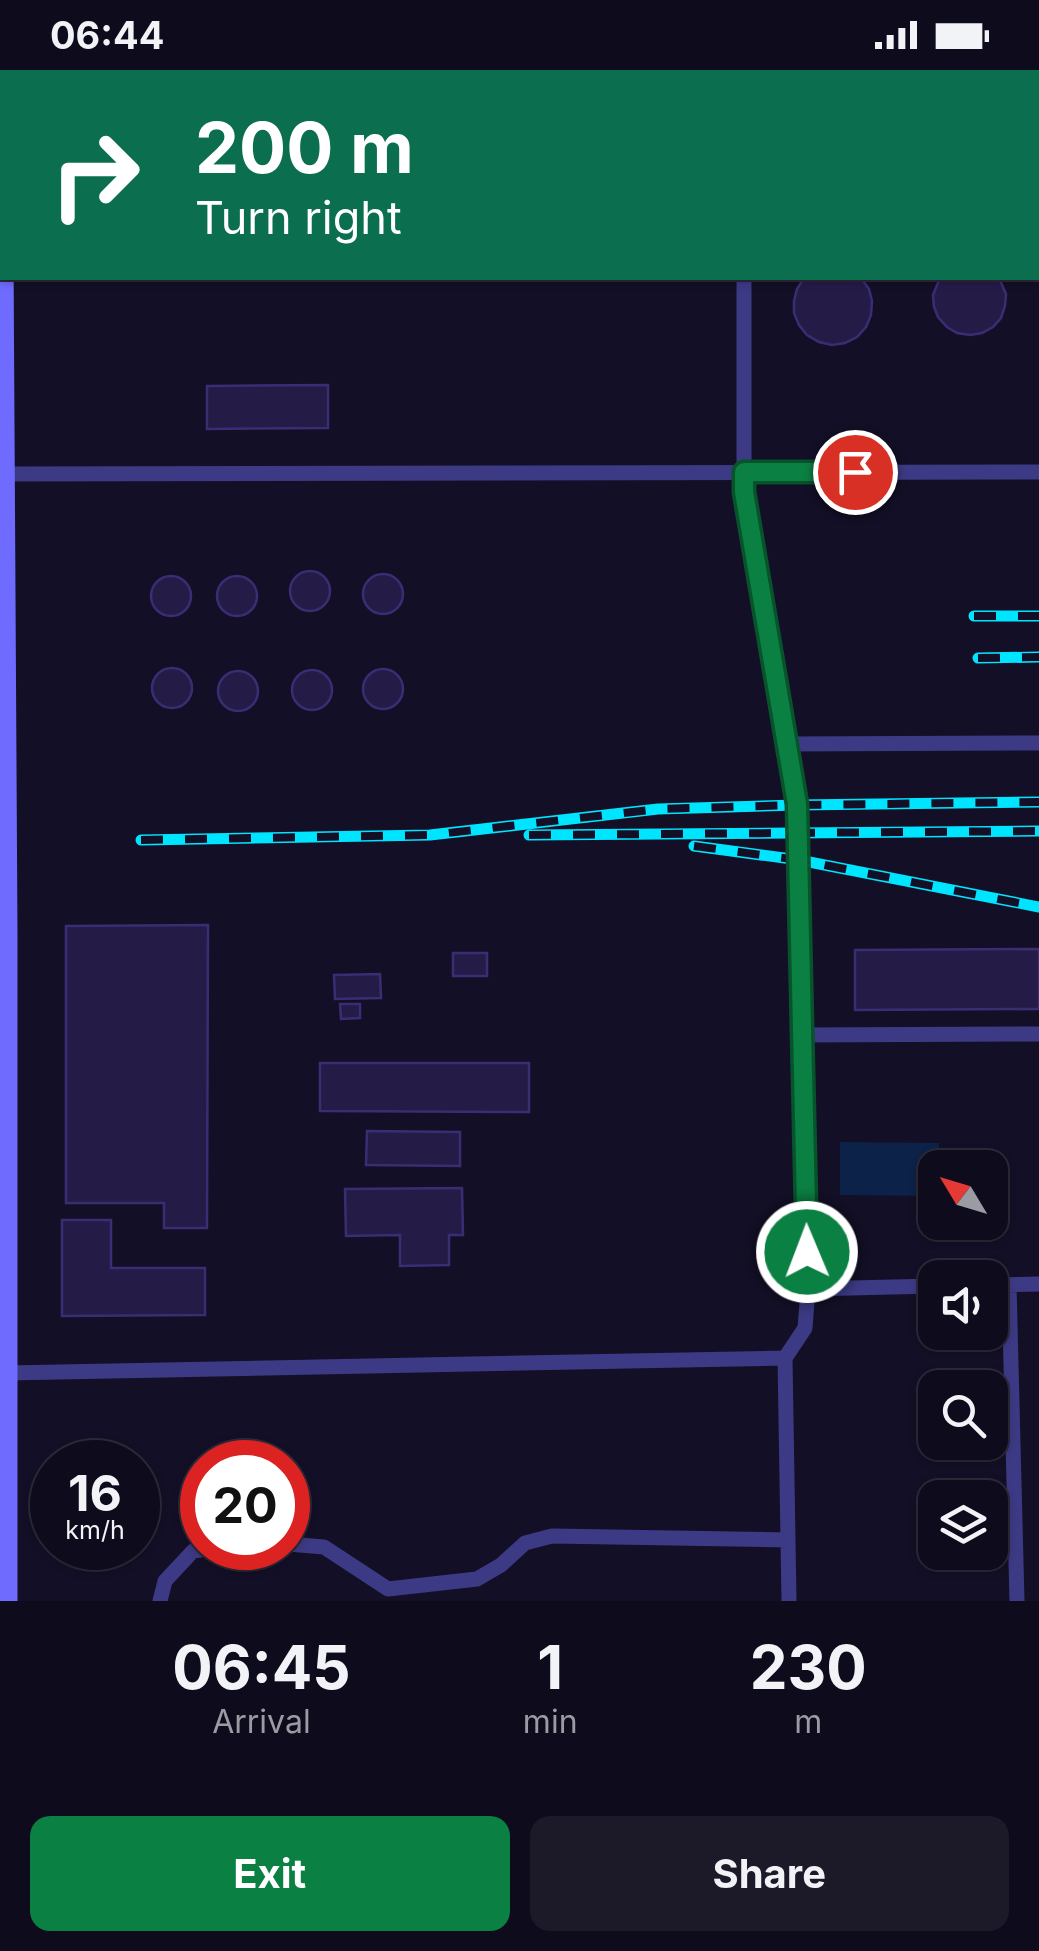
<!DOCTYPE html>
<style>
body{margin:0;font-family:Inter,sans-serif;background:#1c1929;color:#f1f3f6;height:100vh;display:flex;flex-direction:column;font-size:38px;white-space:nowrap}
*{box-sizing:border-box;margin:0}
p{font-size:32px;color:#9b9ba3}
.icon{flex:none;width:55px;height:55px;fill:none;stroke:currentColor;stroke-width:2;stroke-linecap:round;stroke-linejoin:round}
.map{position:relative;height:1531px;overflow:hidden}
.drawer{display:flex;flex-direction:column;background:#0e0b1c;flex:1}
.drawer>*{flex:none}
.top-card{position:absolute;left:0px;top:0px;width:1040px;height:210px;box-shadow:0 2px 8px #0004,0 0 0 2px #2e2b3b;background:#0b6e4f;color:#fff;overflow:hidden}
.needle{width:65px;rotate:308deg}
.buttons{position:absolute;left:918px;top:1080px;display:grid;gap:20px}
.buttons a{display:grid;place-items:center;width:90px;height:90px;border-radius:20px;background:#0e0b1c;box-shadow:0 2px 8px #0004,0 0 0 2px #2e2b3b;font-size:50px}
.speed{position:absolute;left:30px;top:1370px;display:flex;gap:20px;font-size:50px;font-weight:700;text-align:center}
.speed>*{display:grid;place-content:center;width:130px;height:130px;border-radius:50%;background:#0e0b1c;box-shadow:0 2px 8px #0004,0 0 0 2px #2e2b3b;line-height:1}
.speed small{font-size:25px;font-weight:400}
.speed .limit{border:15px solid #d22;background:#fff;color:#111}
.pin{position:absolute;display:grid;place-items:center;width:85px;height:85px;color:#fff;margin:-42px;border:5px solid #fff;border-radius:50%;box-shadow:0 2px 10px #0007}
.me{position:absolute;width:110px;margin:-55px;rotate:359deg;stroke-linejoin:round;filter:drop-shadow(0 0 8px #0008)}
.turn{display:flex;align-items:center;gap:35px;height:210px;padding:0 30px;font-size:45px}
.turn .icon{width:130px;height:130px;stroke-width:2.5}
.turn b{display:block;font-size:70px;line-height:85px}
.eta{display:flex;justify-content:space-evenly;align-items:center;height:170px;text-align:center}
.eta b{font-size:60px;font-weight:700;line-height:70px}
.action{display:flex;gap:20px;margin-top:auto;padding:20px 30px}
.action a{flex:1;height:115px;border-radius:20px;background:#0b8043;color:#fff;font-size:40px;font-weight:700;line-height:115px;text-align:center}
.action a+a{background:#1c1929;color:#f1f3f6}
.status{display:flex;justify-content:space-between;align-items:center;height:70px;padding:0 50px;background:#0e0b1c;direction:ltr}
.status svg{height:28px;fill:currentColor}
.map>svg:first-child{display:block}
.water{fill:#0c2248}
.building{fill:#241b47;stroke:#3b2d73;stroke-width:2.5}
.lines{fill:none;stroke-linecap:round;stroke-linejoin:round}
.service{stroke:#3d3a85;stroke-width:15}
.secondary{stroke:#6f6bff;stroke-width:25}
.rail-casing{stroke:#00e5ff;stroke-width:11}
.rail{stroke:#130f26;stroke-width:8;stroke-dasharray:22;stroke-linecap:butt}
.route-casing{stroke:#07532c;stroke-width:25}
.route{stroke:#0b8043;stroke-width:18}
</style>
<div class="status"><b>06:44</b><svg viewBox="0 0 49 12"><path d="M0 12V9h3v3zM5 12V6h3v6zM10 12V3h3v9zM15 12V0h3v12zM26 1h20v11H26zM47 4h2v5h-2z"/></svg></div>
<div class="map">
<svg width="1039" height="1531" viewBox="0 0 1039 1531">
<rect width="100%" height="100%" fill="#130f26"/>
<path class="water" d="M840,1072L939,1073V1097L935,1098V1126L840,1125Z"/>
<path class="building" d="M804,208H861L869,219L872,231L871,245L866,257L857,267L845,273L832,275L819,272L807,265L799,255L794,243V231L797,219Z
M940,208H999L1006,224L1005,236L1001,248L993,257L982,263L970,265L957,263L947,257L938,247L934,237L933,225Z
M328,315V358L207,359V316Z
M290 521a20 20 0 1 1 40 0a20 20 0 1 1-40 0Z
M363 524a20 20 0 1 1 40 0a20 20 0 1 1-40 0Z
M217 526a20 20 0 1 1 40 0a20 20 0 1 1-40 0Z
M151 526a20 20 0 1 1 40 0a20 20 0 1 1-40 0Z
M152 618a20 20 0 1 1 40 0a20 20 0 1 1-40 0Z
M363 619a20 20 0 1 1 40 0a20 20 0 1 1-40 0Z
M292 620a20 20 0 1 1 40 0a20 20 0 1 1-40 0Z
M218 621a20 20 0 1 1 40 0a20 20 0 1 1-40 0Z
M208,855L207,1158H164V1133H66V856Z
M1039,879V939L855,940V880Z
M453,883H487V906H453Z
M380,904L381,928L335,929L334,905Z
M340,934H360V948L341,949Z
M320,993H529V1042L320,1041Z
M367,1061L460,1062V1096L366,1095Z
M462,1118L463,1165H449V1195L400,1196V1165L346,1166L345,1119Z
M62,1150H111V1198H205V1245L62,1246Z"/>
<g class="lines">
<path class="service" d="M291,0V2
M744,2V0
M744,208V423L797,735L799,790L808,1219L805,1258L785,1288L789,1531
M3,404L1039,402
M786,674L1039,673
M801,965L1039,964
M990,1215L1039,1214
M1009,1215L1017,1531
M808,1219L935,1216
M6,1303L785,1288
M288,1474L324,1477L388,1519L477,1509L501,1495L525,1473L552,1466L788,1470
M160,1531L165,1511L193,1481L215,1478"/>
<path class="secondary" d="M0,15L5,865V1531"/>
<defs>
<path id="rail" d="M974,546H1039
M978,588L1039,587
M529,765L1039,761
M141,770L430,765L658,739L797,735L1039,732
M694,776L799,790L1039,837"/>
</defs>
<use href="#rail" class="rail-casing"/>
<use href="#rail" class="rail"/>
</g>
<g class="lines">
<defs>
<path id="route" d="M807,1182L797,734L744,422V402H855"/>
</defs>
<use href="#route" class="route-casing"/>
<use href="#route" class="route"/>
</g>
</svg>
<div class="buttons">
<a><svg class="needle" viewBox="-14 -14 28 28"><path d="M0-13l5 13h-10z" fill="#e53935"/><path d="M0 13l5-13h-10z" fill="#9b9ba3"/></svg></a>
<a><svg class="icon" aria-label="sound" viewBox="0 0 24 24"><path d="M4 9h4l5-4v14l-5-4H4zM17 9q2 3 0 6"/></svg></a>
<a><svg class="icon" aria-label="search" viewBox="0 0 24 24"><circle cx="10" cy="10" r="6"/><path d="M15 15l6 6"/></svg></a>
<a><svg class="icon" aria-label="layers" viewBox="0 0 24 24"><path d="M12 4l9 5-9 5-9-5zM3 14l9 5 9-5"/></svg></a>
</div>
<div class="speed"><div>16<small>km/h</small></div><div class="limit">20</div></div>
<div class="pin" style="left:855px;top:402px;background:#d93025"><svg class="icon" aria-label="arrive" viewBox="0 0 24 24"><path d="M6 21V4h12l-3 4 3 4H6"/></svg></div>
<svg class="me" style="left:807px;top:1182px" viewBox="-20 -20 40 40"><circle r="17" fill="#0b8043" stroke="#fff" stroke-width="3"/><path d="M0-11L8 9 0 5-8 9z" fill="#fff"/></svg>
<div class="top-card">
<div class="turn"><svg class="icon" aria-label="right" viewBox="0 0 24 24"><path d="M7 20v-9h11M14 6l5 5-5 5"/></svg><div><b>200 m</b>Turn right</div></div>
</div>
</div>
<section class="drawer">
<div class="eta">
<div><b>06:45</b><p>Arrival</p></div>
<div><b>1</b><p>min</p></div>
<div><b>230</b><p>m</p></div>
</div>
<div class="action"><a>Exit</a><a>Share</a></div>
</section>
